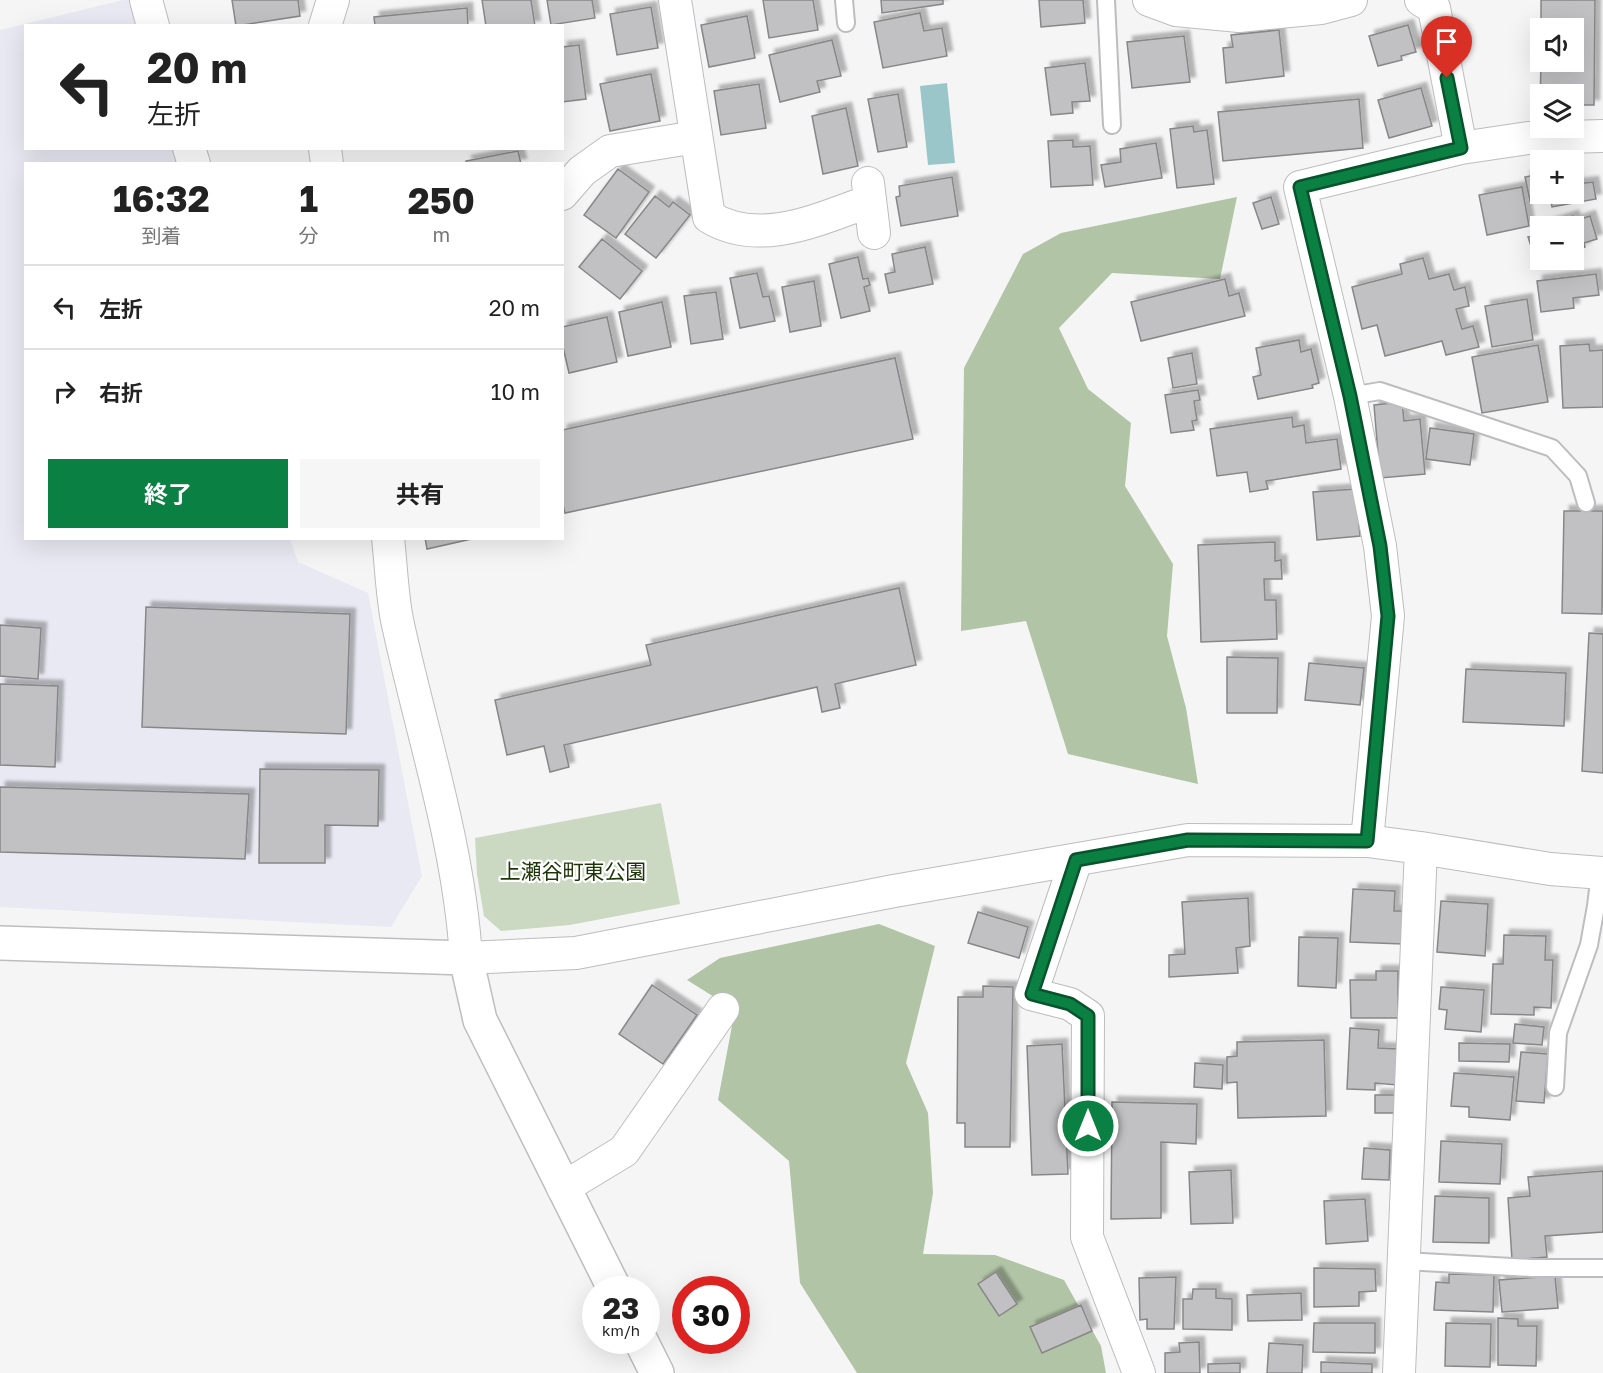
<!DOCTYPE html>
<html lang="ja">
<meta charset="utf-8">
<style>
body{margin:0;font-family:"Golos Text","Noto Sans JP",sans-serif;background:#f6f6f6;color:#222;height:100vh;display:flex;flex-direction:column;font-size:22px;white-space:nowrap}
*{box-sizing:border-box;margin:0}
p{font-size:20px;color:#767676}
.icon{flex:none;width:33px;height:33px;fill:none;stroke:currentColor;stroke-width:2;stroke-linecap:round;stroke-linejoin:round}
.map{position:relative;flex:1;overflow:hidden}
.details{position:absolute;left:24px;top:162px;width:540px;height:378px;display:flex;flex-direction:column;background:#fff;border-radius:0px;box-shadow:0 6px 24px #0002}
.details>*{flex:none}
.top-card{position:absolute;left:24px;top:24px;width:540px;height:126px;border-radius:0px;box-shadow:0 6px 24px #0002;background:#fff;color:#222;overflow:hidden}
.controls{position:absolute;left:1530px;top:18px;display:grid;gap:12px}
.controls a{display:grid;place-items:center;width:54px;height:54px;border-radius:0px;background:#fff;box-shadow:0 6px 24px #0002;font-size:30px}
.speed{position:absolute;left:582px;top:1276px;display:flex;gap:12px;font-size:30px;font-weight:700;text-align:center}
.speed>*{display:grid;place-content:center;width:78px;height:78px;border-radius:50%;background:#fff;box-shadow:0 6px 24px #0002;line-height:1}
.speed small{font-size:15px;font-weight:400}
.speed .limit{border:9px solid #d22;background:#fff;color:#111}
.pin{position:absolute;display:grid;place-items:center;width:51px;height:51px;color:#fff;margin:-62px -26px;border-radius:50% 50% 50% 0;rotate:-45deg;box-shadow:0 0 6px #0007}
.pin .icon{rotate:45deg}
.me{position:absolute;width:66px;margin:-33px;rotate:0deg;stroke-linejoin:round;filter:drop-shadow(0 0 4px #0008)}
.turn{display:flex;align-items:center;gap:21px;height:126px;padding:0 24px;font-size:27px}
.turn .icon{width:78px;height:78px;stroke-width:2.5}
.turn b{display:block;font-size:42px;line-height:51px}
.eta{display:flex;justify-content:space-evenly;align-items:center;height:102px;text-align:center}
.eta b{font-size:36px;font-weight:700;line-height:42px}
.cta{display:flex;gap:12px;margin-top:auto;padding:12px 24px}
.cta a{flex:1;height:69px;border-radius:0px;background:#0b8043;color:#fff;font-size:24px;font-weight:700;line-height:69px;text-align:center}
.cta a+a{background:#f6f6f6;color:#222}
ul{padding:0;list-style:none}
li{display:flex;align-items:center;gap:18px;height:84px;padding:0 24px;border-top:2px solid #e0e0e0}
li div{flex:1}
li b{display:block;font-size:22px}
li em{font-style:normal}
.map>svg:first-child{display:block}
.built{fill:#e8e9f2}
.green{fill:#cbd9c2}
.forest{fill:#b1c4a6}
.water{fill:#9bc6c9}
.building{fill:#c1c0c2;stroke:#888788;stroke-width:1.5;filter:url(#shadow)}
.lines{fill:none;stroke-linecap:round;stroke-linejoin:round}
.service-casing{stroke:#bdbdbf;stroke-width:20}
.minor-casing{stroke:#bdbdbf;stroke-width:34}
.tertiary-casing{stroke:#bdbdbf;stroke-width:36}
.service{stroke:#fff;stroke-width:16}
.minor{stroke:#fff;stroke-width:32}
.tertiary{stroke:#fff;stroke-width:33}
.route-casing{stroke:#07532c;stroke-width:15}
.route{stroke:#0b8043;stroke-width:10}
.labels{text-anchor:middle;stroke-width:4.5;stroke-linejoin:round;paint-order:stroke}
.park-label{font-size:21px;fill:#1d3608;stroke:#fff}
</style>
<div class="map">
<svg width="1603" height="1373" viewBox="0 0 1603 1373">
<defs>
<filter id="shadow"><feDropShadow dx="5.5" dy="-5.5" stdDeviation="1.5" flood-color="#0004"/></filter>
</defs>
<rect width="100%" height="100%" fill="#f5f5f6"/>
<path class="built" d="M123,0H134L141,25L26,26V148L175,149L179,163L26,164V538L290,539L298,562L368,593L422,876L391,927L0,907V30Z"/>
<path class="green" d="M661,803L680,904L570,925L501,931L484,916L477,874L475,838Z"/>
<path class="forest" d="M1237,197L1220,279L1112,273L1059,328L1088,389L1131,423L1125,486L1173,564L1167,636L1186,708L1198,784L1068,754L1026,621L961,631L964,368L1023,254L1061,233Z
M879,924L935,946L906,1063L928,1113L933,1193L923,1254L995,1255L1064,1280L1101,1346L1106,1373H857L800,1283L789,1161L718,1100L735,1010L687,980L720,958Z"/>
<path class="water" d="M947,83L955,163L928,165L920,86Z"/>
<path class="building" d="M232,0H298L300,16L236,26Z
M482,0H531L535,26H486Z
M547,0H592L595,18L551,25Z
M763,0H813L818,30L769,38Z
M881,0H943V4L882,13Z
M1039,0H1083L1085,23L1041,27Z
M1541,0H1595L1594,105H1574V94H1540V104L1541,62H1574V28H1541Z
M651,7L658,48L617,55L610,14Z
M467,8L468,26H375L374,17Z
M920,13L924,31L942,28L947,56L883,68L874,22Z
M747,16L755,58L709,67L701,25Z
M1408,25L1416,52L1401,56L1402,60L1378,66L1369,36Z
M1279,30L1284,76L1226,83L1223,48L1233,47L1231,35Z
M1184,36L1190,82L1132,88L1127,42Z
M832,40L841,76L817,81L820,92L780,102L769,55Z
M579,45L586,99L562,102V47Z
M1085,63L1090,101L1072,102L1073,113L1051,115L1045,68Z
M651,74L660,121L610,131L600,84Z
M759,84L766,128L721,135L714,91Z
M1421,88L1432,126L1389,138L1378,100Z
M898,94L907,147L878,152L868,99Z
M1359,99L1363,148L1223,161L1218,112Z
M846,108L858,166L823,174L812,116Z
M1193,126L1194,132L1207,130L1214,184L1177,188L1170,129Z
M1073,140V147L1090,146L1093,185L1051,187L1048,141Z
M1156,143L1162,178L1105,187L1101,165L1121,162L1120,149Z
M518,151L521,164H467L466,161Z
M1574,168L1577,184L1593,182L1596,199L1552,207L1550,197L1530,201L1525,177L1540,174V194H1574Z
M618,169L649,192L616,238L584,215Z
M952,177L958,216L901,226L896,197L900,196L899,186Z
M1522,187L1529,226L1487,235L1479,195Z
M655,196L669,207L673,202L690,215L656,258L625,234Z
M1271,197L1279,224L1262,229L1253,203Z
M1573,216L1575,221L1590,216L1597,239L1584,243L1585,247L1574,251V226H1540V254L1534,256L1528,237L1536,236L1534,228Z
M602,239L642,271L620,299L579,267Z
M925,247L933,284L889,293L885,274L895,272L892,254Z
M858,257L863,279L868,278L870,285L864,287L870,311L841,318L829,264Z
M1423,258L1429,279L1449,274L1454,290L1465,287L1469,306L1456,309L1462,329L1473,326L1479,347L1446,355L1442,341L1385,356L1377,325L1362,329L1352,287L1402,274L1400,264Z
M757,273L763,297L769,296L775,321L740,328L730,278Z
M1596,274L1599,295L1573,298L1574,308L1541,312L1537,281Z
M1225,279L1229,296L1239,293L1245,316L1141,341L1131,302Z
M814,281L821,326L790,332L782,287Z
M716,292L723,339L691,344L684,296Z
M1527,299L1533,340L1492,347L1485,306Z
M662,302L671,347L628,356L619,312Z
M607,317L617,362L569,373L562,343V327Z
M1299,340L1301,352L1311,349L1319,383L1312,385L1313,388L1258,399L1253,377L1261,375L1256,348Z
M1589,344L1590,351L1603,350V407L1563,408L1560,346Z
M1538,345L1548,402L1482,413L1472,357Z
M1192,353L1197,384L1173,388L1168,358Z
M895,358L913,439L565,513L562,502V430Z
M1198,390L1200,400L1194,401L1197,420L1192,421L1194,430L1171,433L1165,395Z
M1402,402L1404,421L1420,419L1425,474L1380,478L1374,405Z
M1292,417L1293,427L1304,425L1306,443L1337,439L1341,469L1266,481L1268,489L1250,492L1247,472L1217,476L1210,429Z
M1430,428L1474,434L1470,465L1426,459Z
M1356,489L1360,536L1317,540L1313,492Z
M1564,511H1603L1602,614L1562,613Z
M425,538H476L427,549Z
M1275,542V561L1281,560L1282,579H1264L1265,600H1276L1277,639L1201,642L1198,545Z
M899,588L916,665L835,684L840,708L822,712L817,687L564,745L569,767L550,772L544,746L507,755L495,700L651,665L646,645Z
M146,607L350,614L346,734L142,727Z
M0,625L41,628L38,679L0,676Z
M1589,633L1603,634V773L1582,771Z
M1227,657L1278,658L1277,713H1227Z
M1309,663L1364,668L1360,705L1305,700Z
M1466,669L1566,673L1564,726L1463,722Z
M0,684L58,686L55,767L0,765Z
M260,769L379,770L378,826L325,825V863H259Z
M0,787L249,794L245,859L0,852Z
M1353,889L1395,891L1394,911H1405L1403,944L1350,942Z
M1248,898L1250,946L1236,948L1238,973L1169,977V955L1185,954L1182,902Z
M1441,901L1488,904L1485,956L1437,952Z
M978,912L1028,927L1019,958L968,943Z
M1504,935L1546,936L1545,960H1553L1551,1008L1534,1007V1015L1491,1014L1493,964H1503Z
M1299,937L1338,938L1336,988L1298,986Z
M1376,971H1398V1018H1351L1350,980H1376Z
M652,985L697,1015L663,1064L619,1034Z
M983,986L1013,987L1010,1147H965V1123H957L958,997H983Z
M1441,987L1484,990L1481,1032L1445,1029L1447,1010L1439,1009Z
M1515,1024L1544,1027L1542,1045L1513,1043Z
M1350,1028L1379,1030L1378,1048L1399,1049L1397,1085L1375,1083V1090L1347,1089Z
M1324,1040L1326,1116L1238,1118L1237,1082L1227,1083V1057L1237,1056V1042Z
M1459,1043L1510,1044L1509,1062L1459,1061Z
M1062,1044L1068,1174L1032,1175L1027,1046Z
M1521,1052L1548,1054L1544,1103L1516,1101Z
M1195,1063L1223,1065L1222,1089L1194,1087Z
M1454,1073L1514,1077L1510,1120L1469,1117V1107L1451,1106Z
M1375,1095H1396V1113H1375Z
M1112,1102L1197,1104L1196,1144L1161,1142V1218L1111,1219Z
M1441,1141L1502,1144L1500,1184L1439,1182Z
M1364,1148L1390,1150L1389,1180L1362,1179Z
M1231,1170L1233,1223L1191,1224L1189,1172Z
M1603,1171V1232L1545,1236L1547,1257L1512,1260L1508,1198L1530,1196L1528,1177Z
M1435,1196L1489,1198V1243L1433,1242Z
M1365,1199L1368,1241L1326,1244L1324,1201Z
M1314,1268L1375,1269L1376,1291L1359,1292V1306L1314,1307Z
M996,1272L1017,1304L999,1316L978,1284Z
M1449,1274L1494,1275L1493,1312L1434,1310L1436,1282L1449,1283Z
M1555,1276L1558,1308L1502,1312L1499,1280Z
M1176,1277L1174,1329H1147V1319L1140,1320L1139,1278Z
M1193,1289H1216V1298L1232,1299V1330L1183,1329V1299H1192Z
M1301,1293L1302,1320L1248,1321L1247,1295Z
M1081,1305L1092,1331L1042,1353L1030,1327Z
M1498,1318L1518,1319V1326H1537L1536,1366L1498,1365Z
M1314,1323H1375V1353L1313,1352Z
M1446,1323L1491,1324L1490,1367L1445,1366Z
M1199,1342L1200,1373H1165V1353L1180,1352L1179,1343Z
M1269,1343L1303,1345L1302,1373H1267Z
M1321,1362L1372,1364V1373H1321Z
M1240,1363V1373H1208V1364Z"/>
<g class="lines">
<defs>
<path id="service" d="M844,0L846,23
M1106,0L1112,125
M1350,396L1380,391L1552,448L1578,476L1586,503
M1555,1087L1558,1033L1589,945L1596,906L1600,873
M1404,1261L1532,1268H1603"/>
<path id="minor" d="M146,0L153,26
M675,0L709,217C760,248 819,219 870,201
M1149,0L1176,10L1239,16L1321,8L1351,0
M1421,0L1434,8L1461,148L1528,138L1603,136
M325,26L333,0
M189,148L194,164
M325,148L327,164
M868,183L874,233
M562,194L582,171L610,151L696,137
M388,538C391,565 392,594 397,620C421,732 459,843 466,958L576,953L894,891L1188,840L1367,841L1421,848L1550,869L1603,873
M1367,841L1388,616L1380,546L1350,396L1300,187L1461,148
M1076,860L1031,994L1070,1004L1088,1016L1087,1237L1139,1373
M563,1188L624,1151L723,1009
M1399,1373L1421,848"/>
<path id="tertiary" d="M0,943L466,958L480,1020L615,1290
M641,1341L657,1373"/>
</defs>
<use href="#service" class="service-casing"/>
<use href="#minor" class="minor-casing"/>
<use href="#tertiary" class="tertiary-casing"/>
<use href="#service" class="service"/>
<use href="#minor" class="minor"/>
<use href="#tertiary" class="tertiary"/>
</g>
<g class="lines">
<defs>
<path id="route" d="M1088,1126V1016L1070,1004L1032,994L1076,860L1188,840L1367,841L1388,616L1380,546L1350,396L1300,187L1461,148L1447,78"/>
</defs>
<use href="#route" class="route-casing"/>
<use href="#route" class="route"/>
</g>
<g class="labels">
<g class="park-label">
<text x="573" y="879">上瀬谷町東公園</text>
</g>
</g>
</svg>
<div class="controls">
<a><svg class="icon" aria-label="sound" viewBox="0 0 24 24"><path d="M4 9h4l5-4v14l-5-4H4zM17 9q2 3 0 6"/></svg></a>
<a><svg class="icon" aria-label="layers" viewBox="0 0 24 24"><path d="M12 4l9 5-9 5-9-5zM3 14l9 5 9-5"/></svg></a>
<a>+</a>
<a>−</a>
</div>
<div class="speed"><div>23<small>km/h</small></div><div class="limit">30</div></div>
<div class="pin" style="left:1447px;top:78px;background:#d93025"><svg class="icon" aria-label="arrive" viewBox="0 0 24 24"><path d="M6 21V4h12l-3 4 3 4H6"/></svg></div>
<svg class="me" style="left:1088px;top:1126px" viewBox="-20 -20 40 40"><circle r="17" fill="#0b8043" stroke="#fff" stroke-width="3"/><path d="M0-11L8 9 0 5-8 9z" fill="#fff"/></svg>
<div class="top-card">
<div class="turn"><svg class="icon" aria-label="left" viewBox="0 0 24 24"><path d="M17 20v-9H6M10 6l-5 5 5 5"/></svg><div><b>20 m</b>左折</div></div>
</div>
<section class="details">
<div class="eta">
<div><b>16:32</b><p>到着</p></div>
<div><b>1</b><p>分</p></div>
<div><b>250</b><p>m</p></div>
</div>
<ul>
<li><svg class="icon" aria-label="left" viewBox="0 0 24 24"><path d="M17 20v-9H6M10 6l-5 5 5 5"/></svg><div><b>左折</b></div><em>20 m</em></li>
<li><svg class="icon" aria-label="right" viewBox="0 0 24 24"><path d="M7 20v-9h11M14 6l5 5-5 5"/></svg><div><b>右折</b></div><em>10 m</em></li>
</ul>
<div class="cta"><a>終了</a><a>共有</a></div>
</section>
</div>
